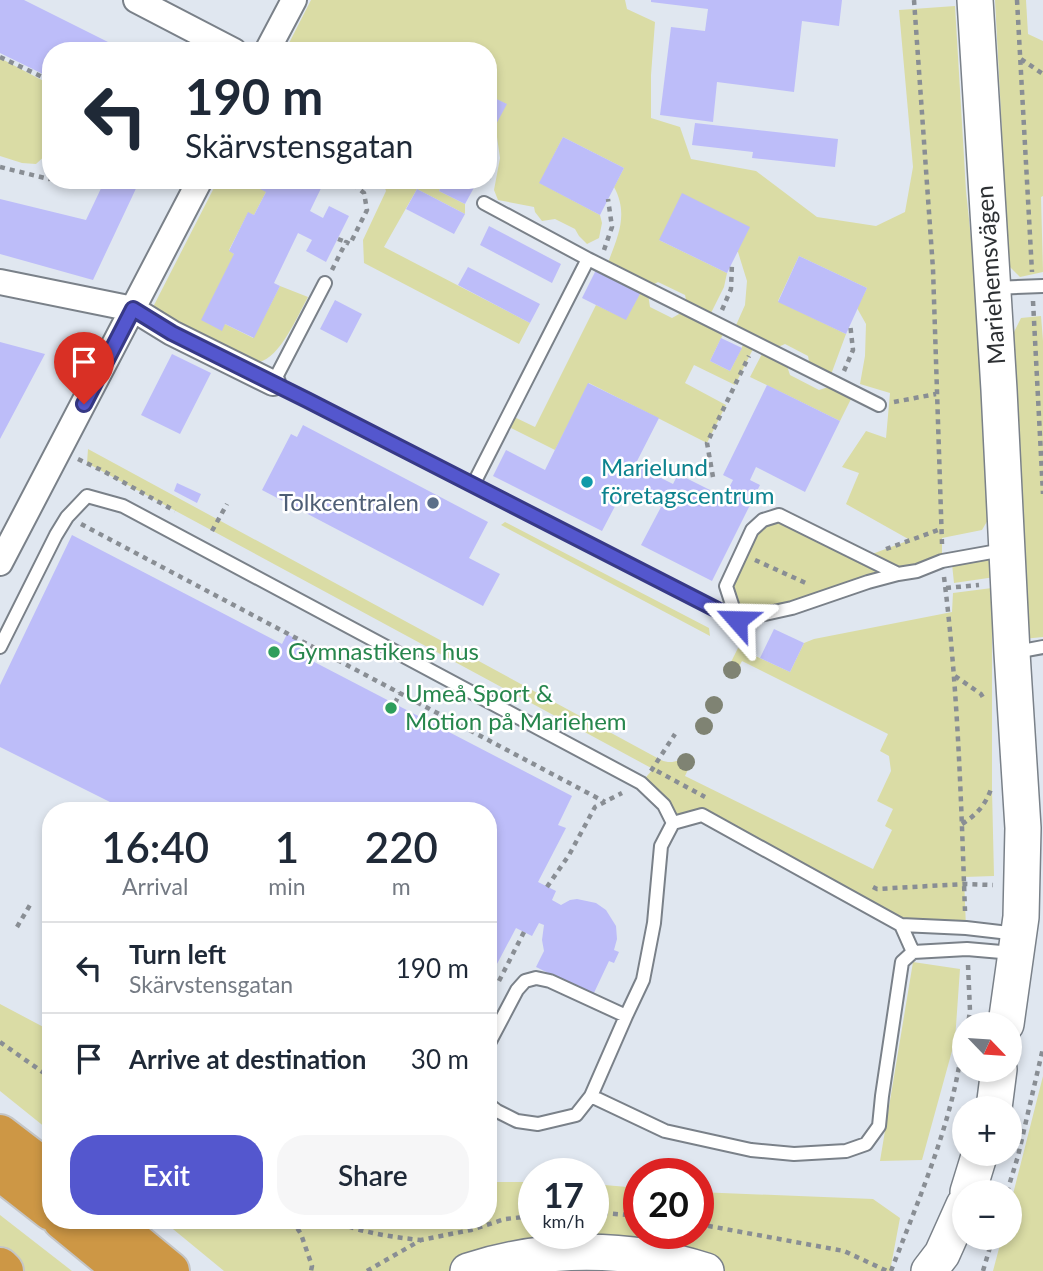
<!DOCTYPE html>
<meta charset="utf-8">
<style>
body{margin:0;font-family:Lato,sans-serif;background:#f6f6f7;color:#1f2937;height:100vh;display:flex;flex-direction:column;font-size:26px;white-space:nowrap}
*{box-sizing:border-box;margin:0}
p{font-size:23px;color:#747a83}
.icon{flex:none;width:38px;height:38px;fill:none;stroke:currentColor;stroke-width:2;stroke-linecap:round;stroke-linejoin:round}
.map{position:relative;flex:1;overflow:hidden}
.panel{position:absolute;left:42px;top:802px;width:455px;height:427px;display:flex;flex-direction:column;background:#fff;border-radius:28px;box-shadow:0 4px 10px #0003}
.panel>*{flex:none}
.banner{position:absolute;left:42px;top:42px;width:455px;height:147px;border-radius:28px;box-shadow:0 4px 10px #0003;background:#fff;color:#1f2937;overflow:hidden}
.needle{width:46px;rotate:115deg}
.controls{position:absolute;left:952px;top:1012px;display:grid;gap:14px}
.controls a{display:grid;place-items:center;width:70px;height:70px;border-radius:50%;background:#fff;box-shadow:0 4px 10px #0003;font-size:35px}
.speed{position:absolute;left:518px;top:1158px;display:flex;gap:14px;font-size:35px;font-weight:700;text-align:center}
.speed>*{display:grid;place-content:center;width:91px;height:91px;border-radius:50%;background:#fff;box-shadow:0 4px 10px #0003;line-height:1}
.speed small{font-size:18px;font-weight:400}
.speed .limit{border:10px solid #d22;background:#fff;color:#111}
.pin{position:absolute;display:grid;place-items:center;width:60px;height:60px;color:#fff;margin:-72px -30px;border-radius:50% 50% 50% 0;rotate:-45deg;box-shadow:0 0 7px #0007}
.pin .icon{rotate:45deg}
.me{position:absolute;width:77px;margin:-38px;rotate:295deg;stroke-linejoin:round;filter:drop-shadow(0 0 5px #0008)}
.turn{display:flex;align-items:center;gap:24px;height:147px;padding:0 28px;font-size:32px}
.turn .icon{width:91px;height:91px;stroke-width:2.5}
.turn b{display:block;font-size:49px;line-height:60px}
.eta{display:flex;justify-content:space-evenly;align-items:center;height:119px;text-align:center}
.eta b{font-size:42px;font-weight:600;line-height:49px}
.button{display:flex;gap:14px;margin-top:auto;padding:14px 28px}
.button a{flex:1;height:80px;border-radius:28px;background:#5457ce;color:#fff;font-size:28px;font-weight:600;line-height:80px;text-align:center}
.button a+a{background:#f6f6f7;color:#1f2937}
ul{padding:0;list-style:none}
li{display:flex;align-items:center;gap:21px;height:91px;padding:0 28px;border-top:2px solid #e0e1e3}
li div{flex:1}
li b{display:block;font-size:26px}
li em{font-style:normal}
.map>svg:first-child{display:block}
.green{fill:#dadca5;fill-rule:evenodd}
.building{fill:#bdbdf9}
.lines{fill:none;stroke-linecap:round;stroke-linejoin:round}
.lane-casing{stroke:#7a8189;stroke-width:16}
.street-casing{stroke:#7a8189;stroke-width:28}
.secondary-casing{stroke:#7a8189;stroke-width:38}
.highway-casing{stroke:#c4c5c6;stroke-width:42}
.path{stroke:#898e94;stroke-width:4.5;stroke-dasharray:5 5;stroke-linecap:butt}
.lane{stroke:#fff;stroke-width:12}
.street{stroke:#fff;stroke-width:24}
.secondary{stroke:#fff;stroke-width:35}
.highway{stroke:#cd9745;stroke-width:38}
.tree{fill:#7f8373}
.route-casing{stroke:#373986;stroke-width:18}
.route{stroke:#5457ce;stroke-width:12}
.culture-dot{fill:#0f9aa8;stroke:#fff;stroke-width:2.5}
.service-dot{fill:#5c6f8a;stroke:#fff;stroke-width:2.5}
.leisure-dot{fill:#2e9e5b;stroke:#fff;stroke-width:2.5}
.labels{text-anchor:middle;stroke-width:5;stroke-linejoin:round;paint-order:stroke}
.street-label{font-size:24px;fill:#2d3033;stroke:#fff}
.culture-label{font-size:24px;fill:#0d838f;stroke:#fff;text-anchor:start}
.service-label{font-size:24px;fill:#4e5e75;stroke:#fff;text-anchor:end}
.leisure-label{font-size:24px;fill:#27864d;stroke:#fff;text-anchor:start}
</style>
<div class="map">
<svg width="1043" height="1271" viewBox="0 0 1043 1271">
<rect width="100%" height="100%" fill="#e0e7f0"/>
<path class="green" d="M311,0H625L627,9L655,22L651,75V118L680,127L691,159L756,171L817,217L876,226L905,212L913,167L899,10L955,6L966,191L981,333L993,511L982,530L942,538V561L737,620L726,586L752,530L779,515L864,557L910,540L846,504L859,473L842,467L866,431L886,438L890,393L860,384L865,356L866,324L857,308L867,288L799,256L778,301L846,334L829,380L811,371L808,356L785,344L771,350L784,357L790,375L819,390L838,384L854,393L840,421L750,377L765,348L756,343L735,385L694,365L685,383L726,405L707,443L589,383L555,450L503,424L508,414L535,427L596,305L626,319L643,287L606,268C616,240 630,216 614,187L624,168L563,137L540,183L600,215L602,223L599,238L587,244L579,236L575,229L555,219L542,221L535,212L534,207L498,200L494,190L500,158L497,137L492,131L506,104L488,95V51H285ZM659,240L738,252L747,281L745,305L733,332L746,339L730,371L710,361L726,328L708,319L724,287L727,273ZM658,282L685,295L688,309L672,318L650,307L647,288Z
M995,0H1026L1028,34L1043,41V196L1041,197L1043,272L1020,277L1009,266Z
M0,58L51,85V124L45,135L51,138C51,152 46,155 36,164L22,163L0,156Z
M218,180H264L266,192L254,215L248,213L229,250L234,254L225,324L253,338L280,286L308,297C298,315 280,358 259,362L152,309Z
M382,180H444L439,191L465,204V214L417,189L384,247L530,323L519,344L364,263L363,240L386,191Z
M1041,316L1043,341V637L1023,639L1012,336L1021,318Z
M88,449L661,760C670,764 679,762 686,755L694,757L685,776L873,869L892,830L885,826L893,809L877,801L891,771L889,756L880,751L888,734L742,661L733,678L726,674L727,670L738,648L790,672L804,643L814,639L952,612L953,593L992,588V790L994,876L964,877L966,928L901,925L702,815L673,823L641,783L653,769L87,463Z
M505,522L709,628L710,636L501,525Z
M994,556L995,577L954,583L952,564Z
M913,962L960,969L955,1040L922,1160L880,1161Z
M0,1004L51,1031V1132L0,1091Z
M1043,1076V1271H993L1002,1237H1010V1206Z
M488,1182H534V1234H593V1184L639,1188V1234H698V1192L873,1199L900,1218L890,1271H706L658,1258L468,1271H224L162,1220H488Z
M0,1215L72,1271H23L0,1248Z"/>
<path class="building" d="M0,0H24L126,51H51V78L0,53Z
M651,0H842L839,26L802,21L794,92L717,82L713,122L660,115L671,27L705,31L708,9L651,2Z
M488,95L507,104L488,139Z
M695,123L838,139L835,167L752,158L753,152L692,145Z
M563,137L624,168L600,215L539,183Z
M105,180H140L93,280L0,254V199L86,220Z
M264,180H325L310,211L323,218L329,206L349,216L326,262L306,251L312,240L298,233L274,283L280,286L254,338L225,324L222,331L201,320L234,254L229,251L248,212L254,215L266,192L260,189Z
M444,180H469L476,184L465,204L439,191Z
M417,189L465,214L454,234L406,209Z
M682,193L750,227L727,273L659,240Z
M489,226L561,264L552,283L480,245Z
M799,256L867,288L846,334L778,302Z
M468,267L540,304L530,323L458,285Z
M596,270L641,292L626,320L582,298Z
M335,300L362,314L347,343L320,329Z
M721,338L742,348L730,371L710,361Z
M0,342L45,354L0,439Z
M172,354L211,373L180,434L141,415Z
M588,383L659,418L635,465L673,484L678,474L724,497L733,480L723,475L767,385L840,421L805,492L756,467L750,480L760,485L712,581L641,545L661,507L624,489L602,531L493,476L506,450L545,470Z
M303,425L488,522L469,558L500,574L483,606L262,490L291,434L297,437Z
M177,483L201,494L197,503L174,491Z
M72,535L282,644L287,634L303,643L297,653L572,796L558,825L566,828L538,882L556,891L552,900L561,905L570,900L577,899L596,903L606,910L616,926L617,939L614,950L619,952L614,963L609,961L593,995L536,967L544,951L542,940L544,925L539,923L532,936L516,928L488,981V810H108L112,803L0,747V685Z
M774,629L804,643L790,672L760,658Z"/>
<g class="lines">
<defs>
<path id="lane" d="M484,203L588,259L879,405
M325,283L273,383L737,620
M994,288L1043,286
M473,485L588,259
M737,620L792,608L868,582L898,574L917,571L942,561L1003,550
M737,620L726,586L752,530L763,520L779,515L898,574
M0,647L56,535L67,517L87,496L123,506L641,783L664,805L673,823
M1016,652L1043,647
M901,925L913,952
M1013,953L967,949L913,952L902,962L882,1096L879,1126L866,1144L846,1151L794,1154L751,1150L665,1131L591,1096L626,1016L643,980L654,923L661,846L673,823L702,815L901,925L966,928L1018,934
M488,1045L517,990L525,981L536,978L550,981L626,1016
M488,1104L497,1111L517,1121L538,1124L576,1115L591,1096"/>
<path id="street" d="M136,0L234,51
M267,51L294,0
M0,282L133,309L172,333L273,383
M0,563L200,180"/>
<path id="secondary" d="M975,0L999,390L1012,653L1023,828L1021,917L1006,1024
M994,1108L999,1069
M968,1192L980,1153
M468,1271C544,1246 629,1246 706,1271
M929,1271L942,1254L964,1205"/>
<path id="highway" d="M0,1134L51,1173
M0,1171L51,1211
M62,1220L124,1271
M108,1220L170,1271
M0,1267L4,1271"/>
</defs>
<use href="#lane" class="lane-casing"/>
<use href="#street" class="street-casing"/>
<use href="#secondary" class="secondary-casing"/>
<use href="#highway" class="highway-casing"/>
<path class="path" d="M914,0L933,269L942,544
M1017,0L1032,272
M0,57L51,81
M1021,59L1043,74
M0,167L49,179L51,177
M488,179L492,157L489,137
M338,239L346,242
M604,250L612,227L608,199
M332,270L346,242L350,244L367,210L364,193L349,181
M1033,301L1043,494
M722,310L731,289L732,263
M844,371L853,350L850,323
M894,402L936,394
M78,459L105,472L175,511
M713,477L707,443L749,356
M81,524L605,802
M212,531L227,504
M886,549L941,529
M755,560L808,584
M944,577C958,688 961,800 965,911
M946,588L979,585
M955,676L981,694L985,701
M395,703L400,693
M651,771L675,734
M657,771L705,797
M962,824C976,815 985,806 991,789
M547,887L569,855L595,807L622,793
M873,887L877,889L964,884L993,885
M17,927L30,905
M968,965L970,1011L968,1024
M499,981L524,932
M0,1042L51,1078
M1007,1192L1018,1156L1043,1048
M593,1212L639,1216
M292,1220L301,1234L312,1266L311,1271
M330,1220C360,1232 389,1237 421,1240
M698,1224L844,1251L887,1271
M367,1271L421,1240L471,1230L505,1219L534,1216
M891,1271C913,1214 937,1158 952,1099C957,1080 960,1060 964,1041
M983,1271L993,1237"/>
<use href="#lane" class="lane"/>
<use href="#street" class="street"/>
<use href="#secondary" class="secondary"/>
<use href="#highway" class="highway"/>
</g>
<g class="tree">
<circle cx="732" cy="670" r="9"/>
<circle cx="714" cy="705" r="9"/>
<circle cx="704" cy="726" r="9"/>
<circle cx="686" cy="762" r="9"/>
</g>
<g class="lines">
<defs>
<path id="route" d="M84,404L133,309L172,333L307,400L737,620"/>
</defs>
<use href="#route" class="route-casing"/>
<use href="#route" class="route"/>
</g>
<circle class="culture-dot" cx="587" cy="482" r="7"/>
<circle class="service-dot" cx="433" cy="503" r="7"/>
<g class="leisure-dot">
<circle cx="274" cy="652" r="7"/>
<circle cx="391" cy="708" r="7"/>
</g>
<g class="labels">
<g class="street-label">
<text transform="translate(991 275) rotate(-94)" y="8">Mariehemsvägen</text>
</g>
<g class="culture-label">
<text x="601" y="476">Marielund<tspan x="601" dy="28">företagscentrum</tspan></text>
</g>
<g class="service-label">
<text x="419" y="511">Tolkcentralen</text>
</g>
<g class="leisure-label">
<text x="288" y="660">Gymnastikens hus</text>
<text x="405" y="702">Umeå Sport &amp;<tspan x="405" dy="28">Motion på Mariehem</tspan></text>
</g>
</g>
</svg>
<div class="controls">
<a><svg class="needle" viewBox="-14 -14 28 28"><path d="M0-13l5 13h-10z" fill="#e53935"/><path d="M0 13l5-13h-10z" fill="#747a83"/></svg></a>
<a>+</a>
<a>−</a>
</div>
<div class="speed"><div>17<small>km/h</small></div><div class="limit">20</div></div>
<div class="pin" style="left:84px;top:404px;background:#d93025"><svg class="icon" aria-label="arrive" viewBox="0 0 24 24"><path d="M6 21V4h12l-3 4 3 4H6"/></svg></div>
<svg class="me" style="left:737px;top:620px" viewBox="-20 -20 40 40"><path d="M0-17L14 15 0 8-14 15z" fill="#5457ce" stroke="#fff" stroke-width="4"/></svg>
<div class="banner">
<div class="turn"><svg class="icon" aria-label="left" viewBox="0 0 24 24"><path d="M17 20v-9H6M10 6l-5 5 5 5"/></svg><div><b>190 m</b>Skärvstensgatan</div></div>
</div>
<section class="panel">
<div class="eta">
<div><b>16:40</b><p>Arrival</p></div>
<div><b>1</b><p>min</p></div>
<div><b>220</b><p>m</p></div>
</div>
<ul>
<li><svg class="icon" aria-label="left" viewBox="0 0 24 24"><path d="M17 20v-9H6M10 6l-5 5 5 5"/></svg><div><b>Turn left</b><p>Skärvstensgatan</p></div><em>190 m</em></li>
<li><svg class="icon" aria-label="arrive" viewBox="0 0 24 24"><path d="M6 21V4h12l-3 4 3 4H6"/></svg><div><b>Arrive at destination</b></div><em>30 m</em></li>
</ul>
<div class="button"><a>Exit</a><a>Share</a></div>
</section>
</div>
